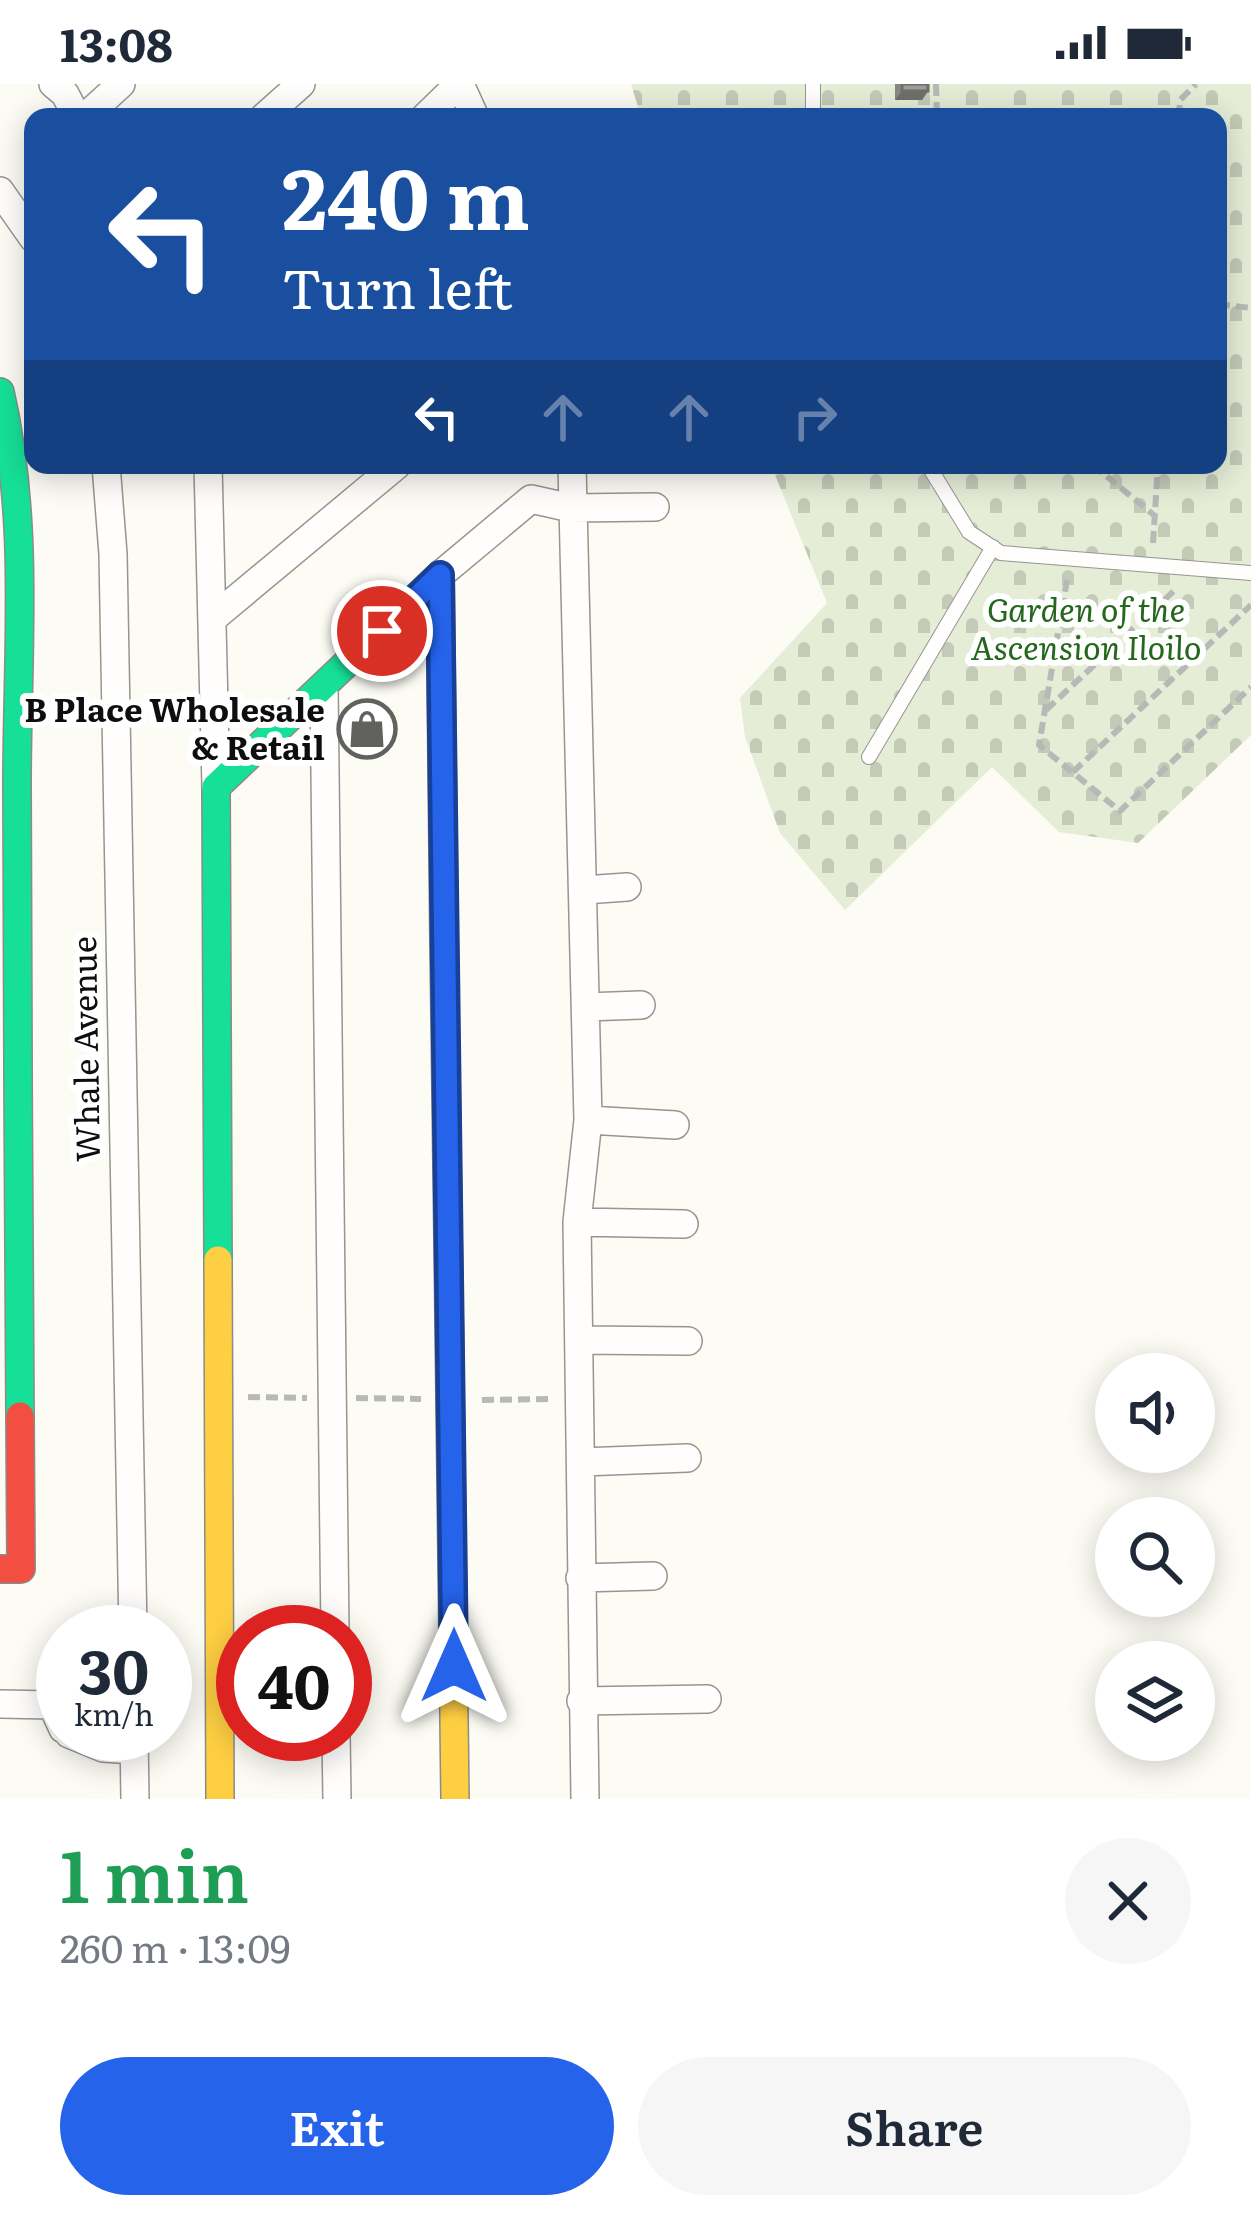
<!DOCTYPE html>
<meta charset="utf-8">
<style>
body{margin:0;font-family:Literata,serif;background:#f6f6f7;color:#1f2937;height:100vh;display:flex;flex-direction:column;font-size:45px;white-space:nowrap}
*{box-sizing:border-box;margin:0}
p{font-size:39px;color:#747a83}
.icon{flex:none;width:66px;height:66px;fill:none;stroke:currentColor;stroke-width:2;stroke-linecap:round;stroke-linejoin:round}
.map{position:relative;height:1715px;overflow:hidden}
.panel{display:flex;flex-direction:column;background:#fff;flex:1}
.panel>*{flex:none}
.guide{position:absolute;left:24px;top:24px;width:1203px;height:366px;border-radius:24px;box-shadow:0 6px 30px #0003;background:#1a4fa0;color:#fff;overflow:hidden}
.controls{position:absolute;left:1095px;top:1269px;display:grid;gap:24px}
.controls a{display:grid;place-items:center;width:120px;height:120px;border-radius:50%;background:#fff;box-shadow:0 6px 30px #0003;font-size:60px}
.speed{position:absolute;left:36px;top:1521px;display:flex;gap:24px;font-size:60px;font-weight:700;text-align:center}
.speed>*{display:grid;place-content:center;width:156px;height:156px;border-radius:50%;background:#fff;box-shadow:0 6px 30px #0003;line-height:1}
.speed small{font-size:30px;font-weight:400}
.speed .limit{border:18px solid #d22;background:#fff;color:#111}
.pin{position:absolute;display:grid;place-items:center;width:102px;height:102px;color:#fff;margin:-51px;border:6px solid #fff;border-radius:50%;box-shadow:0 3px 12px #0007}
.me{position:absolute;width:132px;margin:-66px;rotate:0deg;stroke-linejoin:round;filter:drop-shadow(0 0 9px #0008)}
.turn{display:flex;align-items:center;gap:42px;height:252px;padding:0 60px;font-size:54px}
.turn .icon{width:156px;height:156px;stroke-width:2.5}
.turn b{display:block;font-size:84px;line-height:102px}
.lanes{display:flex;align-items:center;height:114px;padding:0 60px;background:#0003;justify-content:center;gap:60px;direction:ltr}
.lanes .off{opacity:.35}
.round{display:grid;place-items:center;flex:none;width:126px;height:126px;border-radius:63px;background:#f6f6f7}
.headline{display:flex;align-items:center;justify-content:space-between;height:204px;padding:0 60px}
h1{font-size:72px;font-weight:600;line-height:90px;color:#1e9e55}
.cta{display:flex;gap:24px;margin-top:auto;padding:24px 60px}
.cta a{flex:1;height:138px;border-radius:72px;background:#2563eb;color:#fff;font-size:48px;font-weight:600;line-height:138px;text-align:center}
.cta a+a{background:#f6f6f7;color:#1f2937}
.status{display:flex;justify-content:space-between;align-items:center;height:84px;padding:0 60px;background:#fff;direction:ltr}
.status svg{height:33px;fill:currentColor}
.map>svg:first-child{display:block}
.cemetery{fill:url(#cemetery-stones)}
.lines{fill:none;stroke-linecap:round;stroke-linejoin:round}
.lane-casing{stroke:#959592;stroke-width:16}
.street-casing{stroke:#959592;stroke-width:30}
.fast-casing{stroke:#8c8b88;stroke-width:30}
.slow-casing{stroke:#8c8b88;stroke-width:30}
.jam-casing{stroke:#8c8b88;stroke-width:30}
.path{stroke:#b8b8b7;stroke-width:6;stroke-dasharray:12 6;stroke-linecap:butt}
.lane{stroke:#fffefd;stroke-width:14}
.street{stroke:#fffefd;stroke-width:27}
.fast{stroke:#16e098;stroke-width:27}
.slow{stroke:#ffcf43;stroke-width:27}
.jam{stroke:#f24e42;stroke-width:27}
.wall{fill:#898884}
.shaded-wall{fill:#6f6f6b}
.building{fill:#9f9e99;stroke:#6f6f6b;stroke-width:3}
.route-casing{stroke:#184099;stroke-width:30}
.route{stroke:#2563eb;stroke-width:21}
.labels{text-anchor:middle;stroke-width:12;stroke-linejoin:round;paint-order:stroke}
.park-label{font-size:33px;font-style:italic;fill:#24671d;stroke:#fff}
.poi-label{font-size:33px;font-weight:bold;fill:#0e0e0e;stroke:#fff;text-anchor:end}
.street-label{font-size:33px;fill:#0e0e0e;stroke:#fff}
</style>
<div class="status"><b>13:08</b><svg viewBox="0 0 49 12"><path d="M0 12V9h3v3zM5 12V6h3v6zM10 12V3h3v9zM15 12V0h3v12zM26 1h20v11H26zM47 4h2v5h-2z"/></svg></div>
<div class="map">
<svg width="1251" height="1715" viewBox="0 0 1251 1715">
<defs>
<pattern id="cemetery-stones" width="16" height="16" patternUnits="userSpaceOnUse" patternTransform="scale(3)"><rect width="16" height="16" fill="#e5edd7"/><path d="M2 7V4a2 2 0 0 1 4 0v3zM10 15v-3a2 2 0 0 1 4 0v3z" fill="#c3cab7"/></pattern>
</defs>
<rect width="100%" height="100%" fill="#fcfbf4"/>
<path class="cemetery" d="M631,0H1251V651L1138,759L1059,748L992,683L845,826L780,749L745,653L740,614L827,519L771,381H1218V33H641Z"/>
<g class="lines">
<defs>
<path id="lane" d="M813,33V0
M928,381L969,448L1001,469L1251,489
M869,673L993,463"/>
<path id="street" d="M53,0L65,10L77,33
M460,0L475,33
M85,33L121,0
M264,33L301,0
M425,33L459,0
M0,107L33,154
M106,381L113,470L133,1548
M208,381L216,703
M572,381L588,1036L577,1138L585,1715
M440,491L531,415L571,424L655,423
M212,535L397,381
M324,603L335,1548
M584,806L627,803
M586,923L641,921
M588,1036L675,1041
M577,1138L684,1140
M580,1256L688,1257
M582,1378L687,1374
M580,1494L653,1492
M63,1596L55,1602L52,1621L63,1645
M581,1617L707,1615
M0,1620L52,1621
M69,1650L103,1664L134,1666
M134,1650L135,1715
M336,1650L337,1715"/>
<path id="fast" d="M0,308C30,438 17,568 17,700C17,911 19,1121 20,1332
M218,1176L216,703L440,491L444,857"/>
<path id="slow" d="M218,1176L220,1715
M449,1230L455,1715"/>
<path id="jam" d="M444,857L449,1230
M0,1485H21L20,1332"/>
</defs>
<use href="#lane" class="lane-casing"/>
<use href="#street" class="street-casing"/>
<use href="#fast" class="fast-casing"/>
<use href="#slow" class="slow-casing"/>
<use href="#jam" class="jam-casing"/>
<path class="path" d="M936,0L937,33
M1179,33L1180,16L1196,0
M1218,220L1251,224
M1093,381L1155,432
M1153,459L1158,381
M1067,496L1039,661L1120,727L1251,603
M1046,626L1177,504
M1073,688L1251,521
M248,1313L307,1314
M356,1314L421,1315
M482,1316L553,1315"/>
<use href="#lane" class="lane"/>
<use href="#street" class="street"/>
<use href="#fast" class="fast"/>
<use href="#slow" class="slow"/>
<use href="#jam" class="jam"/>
</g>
<path class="wall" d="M895,0H928V7L922,16H895Z"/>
<path class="shaded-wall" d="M902,7H928L922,16H895Z"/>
<path class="building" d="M902,0H928V7H902Z"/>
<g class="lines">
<defs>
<path id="route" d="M382,547L440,491L454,1582"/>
</defs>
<use href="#route" class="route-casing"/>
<use href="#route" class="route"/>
</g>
<defs>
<symbol id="shop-ring" viewBox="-11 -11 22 22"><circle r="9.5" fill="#fff" stroke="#61615e" stroke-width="1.5"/><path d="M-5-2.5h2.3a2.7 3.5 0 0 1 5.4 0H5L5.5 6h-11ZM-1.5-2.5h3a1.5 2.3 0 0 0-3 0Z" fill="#61615e"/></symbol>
</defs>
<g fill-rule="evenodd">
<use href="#shop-ring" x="334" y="612" width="66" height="66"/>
</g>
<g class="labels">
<g class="park-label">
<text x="1086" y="538">Garden of the<tspan x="1086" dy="38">Ascension Iloilo</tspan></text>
</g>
<g class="poi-label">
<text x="325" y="638">B Place Wholesale<tspan x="325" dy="38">&amp; Retail</tspan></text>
</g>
<g class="street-label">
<text transform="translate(86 965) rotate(-91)" y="12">Whale Avenue</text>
</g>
</g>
</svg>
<div class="controls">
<a><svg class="icon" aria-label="sound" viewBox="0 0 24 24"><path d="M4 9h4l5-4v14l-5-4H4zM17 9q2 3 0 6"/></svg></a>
<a><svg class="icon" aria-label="search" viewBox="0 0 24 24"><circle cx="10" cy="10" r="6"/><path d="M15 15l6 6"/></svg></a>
<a><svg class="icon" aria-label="layers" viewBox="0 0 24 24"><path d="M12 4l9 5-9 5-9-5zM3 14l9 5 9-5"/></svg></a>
</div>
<div class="speed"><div>30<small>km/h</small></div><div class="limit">40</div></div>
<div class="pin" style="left:382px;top:547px;background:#d93025"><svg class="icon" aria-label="arrive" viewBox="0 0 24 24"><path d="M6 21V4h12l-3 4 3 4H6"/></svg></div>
<svg class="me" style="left:454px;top:1582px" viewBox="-20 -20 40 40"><path d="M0-17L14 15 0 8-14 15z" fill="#2563eb" stroke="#fff" stroke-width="4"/></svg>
<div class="guide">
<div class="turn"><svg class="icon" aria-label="left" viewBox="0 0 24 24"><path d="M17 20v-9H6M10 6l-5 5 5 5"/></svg><div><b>240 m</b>Turn left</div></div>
<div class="lanes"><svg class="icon" aria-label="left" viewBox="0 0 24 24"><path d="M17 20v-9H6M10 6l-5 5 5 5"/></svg><svg class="icon off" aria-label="ahead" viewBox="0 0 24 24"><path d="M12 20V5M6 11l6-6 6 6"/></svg><svg class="icon off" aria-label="ahead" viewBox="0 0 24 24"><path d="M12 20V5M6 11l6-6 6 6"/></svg><svg class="icon off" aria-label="right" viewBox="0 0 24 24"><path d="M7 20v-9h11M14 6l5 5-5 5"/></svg></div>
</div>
</div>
<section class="panel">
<div class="headline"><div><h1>1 min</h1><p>260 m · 13:09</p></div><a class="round"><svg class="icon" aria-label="close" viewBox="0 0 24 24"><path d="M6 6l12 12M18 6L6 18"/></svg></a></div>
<div class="cta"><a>Exit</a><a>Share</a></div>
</section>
